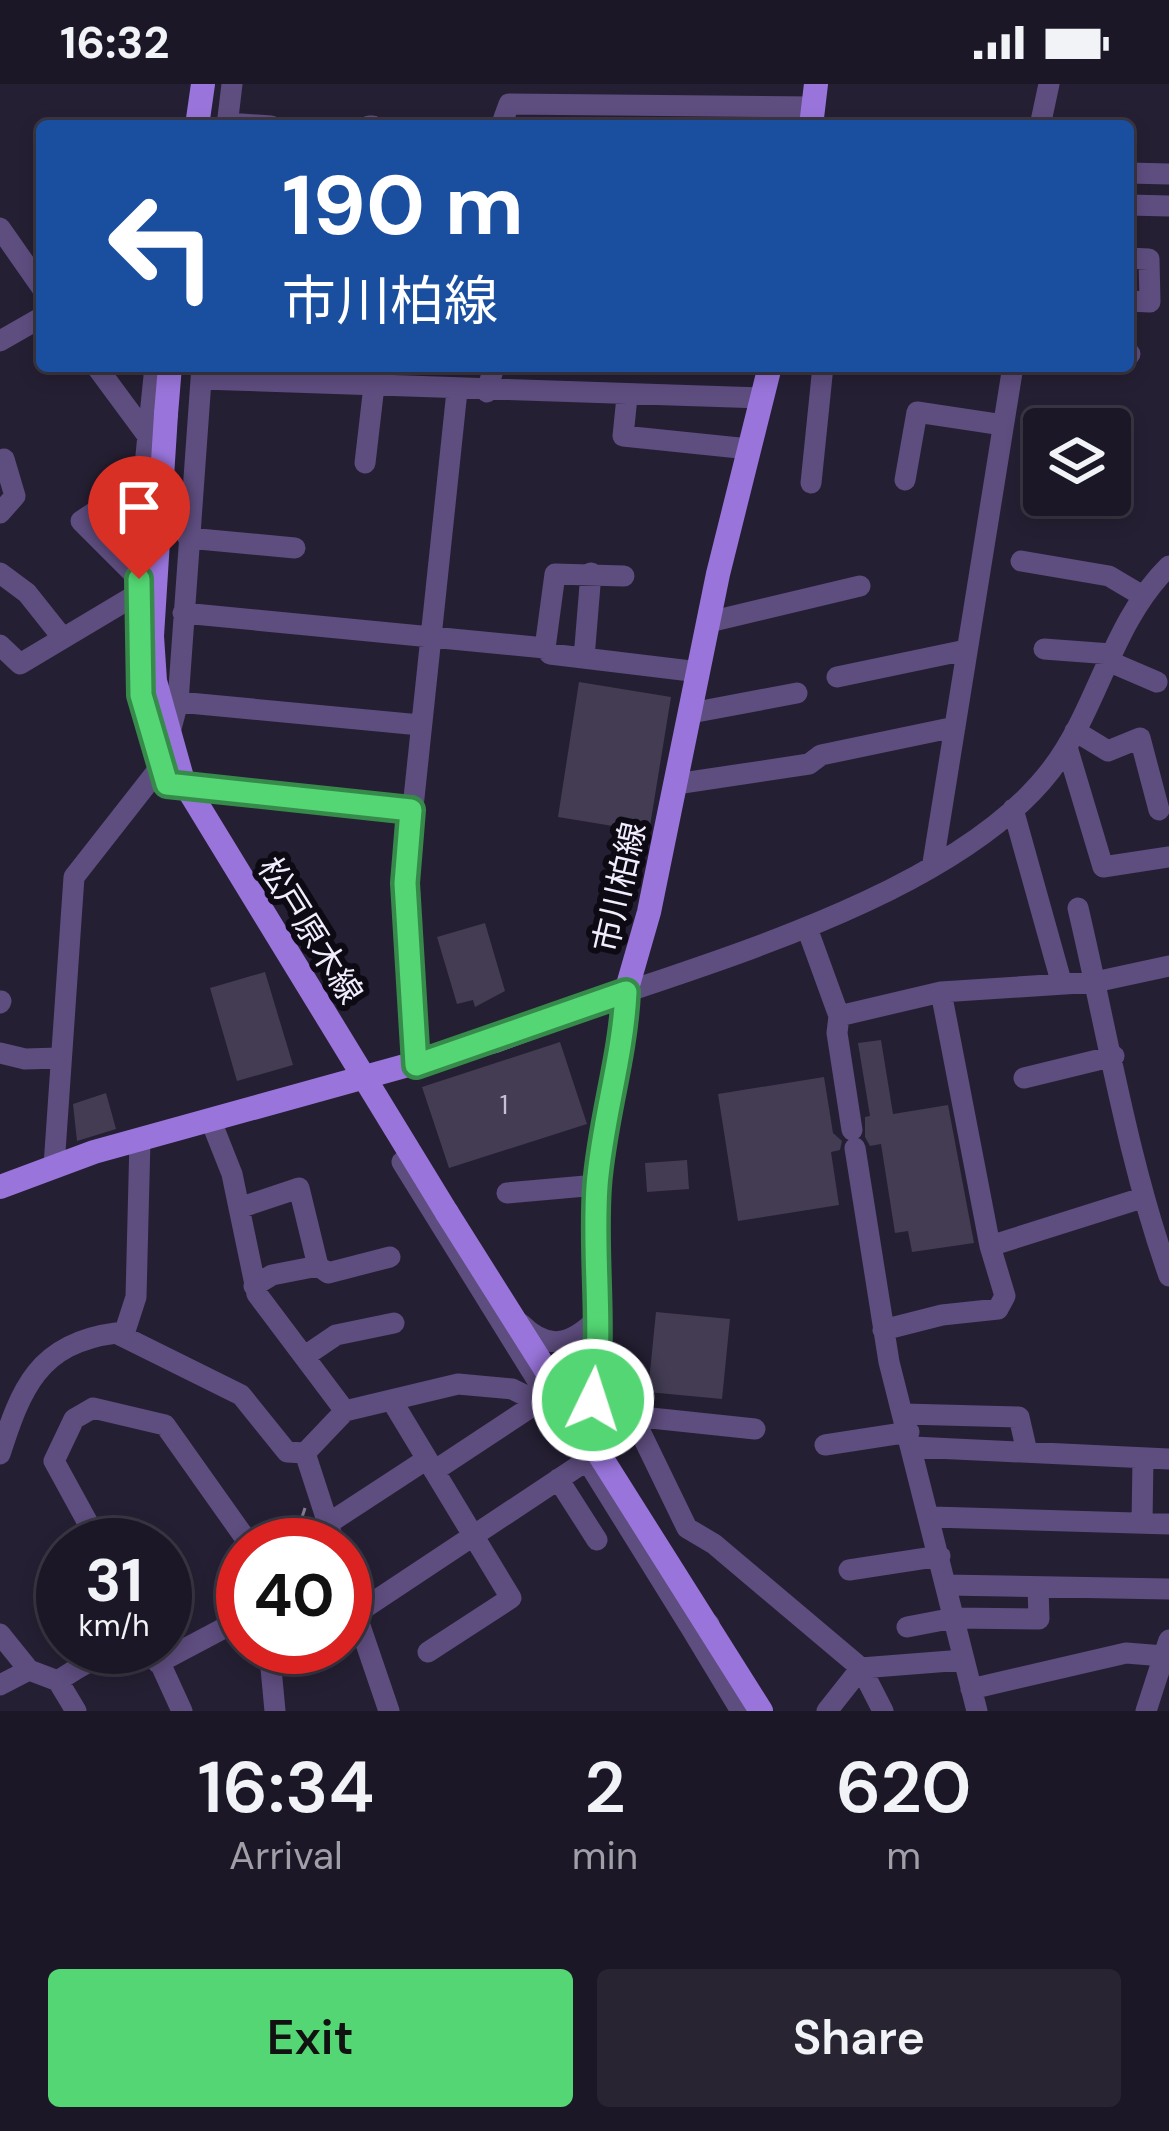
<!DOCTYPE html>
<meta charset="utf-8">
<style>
body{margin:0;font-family:"DM Sans","Noto Sans JP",sans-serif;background:#292432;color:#f1f3f6;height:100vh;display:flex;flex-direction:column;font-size:45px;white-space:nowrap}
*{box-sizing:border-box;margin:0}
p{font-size:39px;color:#a09fa7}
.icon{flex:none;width:66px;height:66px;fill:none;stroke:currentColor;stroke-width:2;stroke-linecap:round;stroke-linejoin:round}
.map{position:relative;height:1627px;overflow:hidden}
.side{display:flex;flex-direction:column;background:#1c1726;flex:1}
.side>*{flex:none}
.banner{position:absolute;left:36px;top:36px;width:1098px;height:252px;border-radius:12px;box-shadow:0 6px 18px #0003,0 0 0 3px #3a3643;background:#1a4fa0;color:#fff;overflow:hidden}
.controls{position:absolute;left:1023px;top:324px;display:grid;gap:24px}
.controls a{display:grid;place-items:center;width:108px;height:108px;border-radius:12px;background:#1c1726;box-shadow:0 6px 18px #0003,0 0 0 3px #3a3643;font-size:60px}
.speed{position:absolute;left:36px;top:1434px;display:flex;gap:24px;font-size:60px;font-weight:700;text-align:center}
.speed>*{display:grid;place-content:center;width:156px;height:156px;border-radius:50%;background:#1c1726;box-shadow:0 6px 18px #0003,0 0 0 3px #3a3643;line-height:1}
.speed small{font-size:30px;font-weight:400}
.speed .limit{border:18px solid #d22;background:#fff;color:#111}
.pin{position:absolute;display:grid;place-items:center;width:102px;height:102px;color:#fff;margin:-123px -51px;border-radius:50% 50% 50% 0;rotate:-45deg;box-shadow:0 0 12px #0007}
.pin .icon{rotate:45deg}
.me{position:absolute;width:132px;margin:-66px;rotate:4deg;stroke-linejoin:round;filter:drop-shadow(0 0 9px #0008)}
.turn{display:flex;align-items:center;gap:42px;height:252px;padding:0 48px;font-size:54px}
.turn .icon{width:156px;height:156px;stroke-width:2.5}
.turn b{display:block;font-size:84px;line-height:102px}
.eta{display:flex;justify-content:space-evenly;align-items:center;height:204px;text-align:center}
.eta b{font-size:72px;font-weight:600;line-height:84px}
.cta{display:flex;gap:24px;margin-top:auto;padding:24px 48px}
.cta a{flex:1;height:138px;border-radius:12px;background:#53d673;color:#111;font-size:48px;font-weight:600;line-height:138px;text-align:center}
.cta a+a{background:#292432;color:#f1f3f6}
.status{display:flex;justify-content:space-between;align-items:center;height:84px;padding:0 60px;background:#1c1726;direction:ltr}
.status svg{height:33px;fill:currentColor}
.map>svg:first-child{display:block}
.building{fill:#433c53}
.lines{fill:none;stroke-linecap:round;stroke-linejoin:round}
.path{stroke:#827d8f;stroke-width:3;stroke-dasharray:9 6;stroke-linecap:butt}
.minor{stroke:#5e4d7f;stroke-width:21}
.major{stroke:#9975db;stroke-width:24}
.major-bridge{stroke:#9975db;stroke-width:24}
.route-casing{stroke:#368b4b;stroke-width:30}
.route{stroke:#53d673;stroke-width:21}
.labels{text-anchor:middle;stroke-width:12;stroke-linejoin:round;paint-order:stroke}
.number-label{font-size:27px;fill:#c6c1d2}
.street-label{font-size:33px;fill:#f1edfc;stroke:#0d0a14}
</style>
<div class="status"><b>16:32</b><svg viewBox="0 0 49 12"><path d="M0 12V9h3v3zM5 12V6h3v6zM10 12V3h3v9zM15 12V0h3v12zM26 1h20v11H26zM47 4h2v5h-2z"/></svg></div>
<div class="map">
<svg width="1169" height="1627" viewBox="0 0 1169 1627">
<rect width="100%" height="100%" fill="#251f33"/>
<path class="building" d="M579,598L671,613L649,748L558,733Z
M485,839L505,907L475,923L473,916L457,920L437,853Z
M265,888L293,981L237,997L210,904Z
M881,956L893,1030L948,1021L974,1159L912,1168L908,1147L895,1149L881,1060L870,1062L865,1053V1033L870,1032L858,959Z
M560,958L587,1040L449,1084L422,1003Z
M824,993L833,1049L842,1057L840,1066L831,1068L839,1121L738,1137L718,1010Z
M106,1009L116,1045L77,1057L73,1020Z
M687,1076L689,1105L647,1108L645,1079Z
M656,1228L730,1235L722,1315L648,1308Z"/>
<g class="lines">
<path class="path" d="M293,1461L305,1424"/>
<path class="minor" d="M227,39L271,42
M227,42L232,0
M369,42H373
M501,42L509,20L813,23
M1040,42L1049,0
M1128,89L1169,90
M1128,121L1169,122
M0,144L42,204
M1128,174L1149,175L1150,218L1128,217
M0,257L42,233
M1128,270H1130
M96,282L147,351
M155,282C141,426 120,560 167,700L411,726
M201,295L762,314
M487,308L494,282
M627,313L623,352L749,365
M0,376L4,375L15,412L0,429
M365,379L374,302
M905,396L917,328L1003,341
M811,399L823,282
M188,454L295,464
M1021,477L1109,492L1141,511
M0,489L27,509L62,553
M139,495L81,437L145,395
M183,529L545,564L550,570L699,588
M709,538L860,502
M0,561L20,580L139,509
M545,564L555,490L624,492
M1044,565L1111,570
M584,574L591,489
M1108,577L1157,598
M837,593L966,566
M178,618L420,641
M691,629L797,609
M1075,647L1108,667L1140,654L1159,726
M1067,663L1103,783L1169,773
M676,700L809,680L821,671L955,643
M1013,725L1061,897
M933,779L1013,282
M1078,824C1107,947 1127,1073 1169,1192
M807,844L839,932L837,949L852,1046
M941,908L990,1162L1142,1114
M0,919L1,917
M839,932L941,908L1095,898L1169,882
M0,969L25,975L59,974
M417,981L405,799L457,307
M1024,994L1114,972
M211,1037L232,1090L257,1210L345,1327
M855,1064L889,1278L977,1627
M402,1078L694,1549L709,1540
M54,1082L74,793L161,682L178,618L202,282
M507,1109L597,1101
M239,1124L299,1104L318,1182L272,1191L254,1202
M318,1182L328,1189L390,1173
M521,1240C548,1267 570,1261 596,1236
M883,1246L942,1231L998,1225L1005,1212L990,1162
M124,1250L136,1213L140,1056
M305,1272L336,1251L394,1239
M621,1308L687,1444L714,1460L861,1584L963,1576
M392,1317L511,1514L428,1568
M904,1330L1019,1333L1027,1368
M632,1332L755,1345
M582,1335C605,1296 596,1254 594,1210C589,1107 621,1010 626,908C756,864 965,798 1051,686C1099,623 1111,539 1169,482
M825,1361L909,1348
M913,1363L1169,1375
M305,1369L335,1461
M0,1370C21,1305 38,1259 116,1249L241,1311L287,1368L305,1369L345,1327L458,1300L512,1305L553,1325
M434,1387L537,1319
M558,1395L597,1456
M932,1433L1169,1440
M329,1439L427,1375
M1142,1439L1143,1374
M100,1461L54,1377L74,1335L93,1324L165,1341L250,1461
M849,1486L940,1472
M345,1498L389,1627
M946,1501L1169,1505
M354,1531L586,1377
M907,1543L954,1534L1039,1535L1038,1503
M694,1549L741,1627
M0,1550L29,1586L58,1597L76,1627
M269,1563L275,1627
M155,1568L182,1627
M158,1579L243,1534
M58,1597C87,1577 121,1557 155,1570
M0,1601L29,1586
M971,1605L1126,1569L1164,1572
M827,1627L861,1584L883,1627
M1146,1627L1169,1556"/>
<path class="major" d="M197,42L203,0
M811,42L816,0
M166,330L170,282
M0,1103L94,1068L495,957L626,908L649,828L718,490L770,282
M447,1129L761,1627"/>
<path class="major-bridge" d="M166,330L152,552L155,597L183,697L447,1129"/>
</g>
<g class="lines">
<defs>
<path id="route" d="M139,495L141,611L167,700L411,726L405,799L416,981L626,908C623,974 602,1036 597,1102C592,1173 604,1246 593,1316"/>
</defs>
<use href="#route" class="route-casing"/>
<use href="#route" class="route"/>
</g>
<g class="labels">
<g class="number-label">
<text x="504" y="1030">1</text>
</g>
<g class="street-label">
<text transform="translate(619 803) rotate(-77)" y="12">市川柏線</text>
<text transform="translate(311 846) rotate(58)" y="12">松戸原木線</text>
</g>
</g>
</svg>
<div class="controls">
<a><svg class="icon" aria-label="layers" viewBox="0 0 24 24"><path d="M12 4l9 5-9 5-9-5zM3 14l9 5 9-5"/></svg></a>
</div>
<div class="speed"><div>31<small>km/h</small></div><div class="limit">40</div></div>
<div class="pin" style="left:139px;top:495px;background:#d93025"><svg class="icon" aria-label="arrive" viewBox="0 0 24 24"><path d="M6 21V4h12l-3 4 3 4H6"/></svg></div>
<svg class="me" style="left:593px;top:1316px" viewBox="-20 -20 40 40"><circle r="17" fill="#53d673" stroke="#fff" stroke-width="3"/><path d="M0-11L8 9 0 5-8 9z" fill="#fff"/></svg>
<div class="banner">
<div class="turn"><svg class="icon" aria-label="left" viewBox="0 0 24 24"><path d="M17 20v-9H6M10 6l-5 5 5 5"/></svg><div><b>190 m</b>市川柏線</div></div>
</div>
</div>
<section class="side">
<div class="eta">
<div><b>16:34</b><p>Arrival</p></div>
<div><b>2</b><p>min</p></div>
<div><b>620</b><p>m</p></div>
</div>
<div class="cta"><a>Exit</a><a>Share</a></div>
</section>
